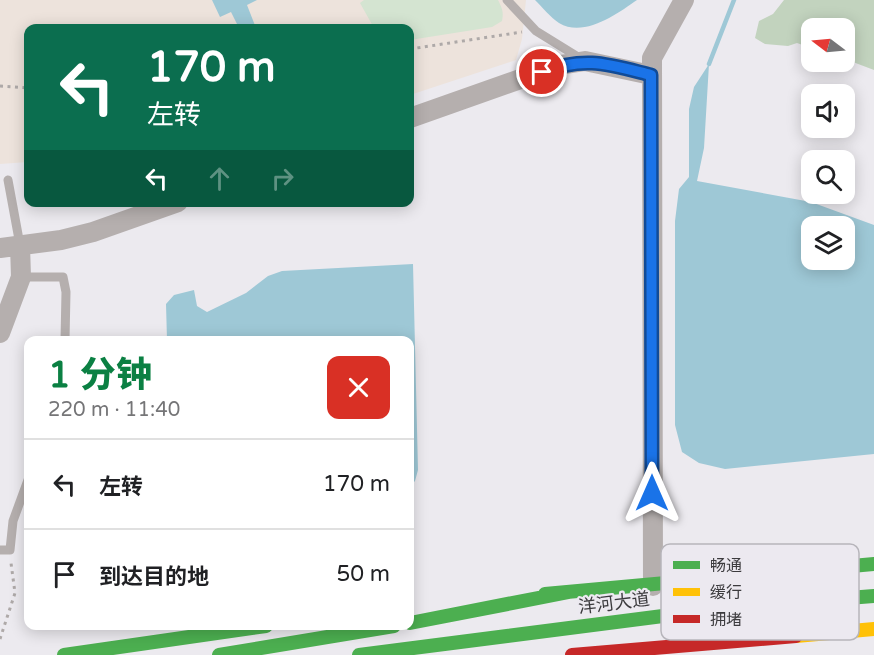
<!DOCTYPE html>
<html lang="zh">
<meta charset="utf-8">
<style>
body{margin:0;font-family:"Varela Round","Noto Sans SC",sans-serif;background:#f6f6f6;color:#202124;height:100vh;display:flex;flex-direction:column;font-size:22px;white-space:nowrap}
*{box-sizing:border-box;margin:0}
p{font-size:20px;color:#757577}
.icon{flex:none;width:33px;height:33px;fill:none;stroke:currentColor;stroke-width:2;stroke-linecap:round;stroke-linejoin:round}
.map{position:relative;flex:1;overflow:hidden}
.drawer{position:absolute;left:24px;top:336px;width:390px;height:294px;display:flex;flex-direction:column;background:#fff;border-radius:12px;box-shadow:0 3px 15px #0003}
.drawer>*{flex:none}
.banner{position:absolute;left:24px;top:24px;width:390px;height:183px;border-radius:12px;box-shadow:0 3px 15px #0003;background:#0b6e4f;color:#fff;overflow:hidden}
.needle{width:39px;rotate:286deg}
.tools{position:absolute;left:801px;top:18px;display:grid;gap:12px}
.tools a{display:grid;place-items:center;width:54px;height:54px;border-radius:12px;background:#fff;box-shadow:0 3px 15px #0003;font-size:30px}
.pin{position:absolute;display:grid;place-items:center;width:51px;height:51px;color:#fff;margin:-26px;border:3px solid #fff;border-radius:50%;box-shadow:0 2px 6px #0007}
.me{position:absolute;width:66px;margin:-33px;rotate:0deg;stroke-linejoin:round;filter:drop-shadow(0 0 4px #0008)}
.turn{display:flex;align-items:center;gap:21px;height:126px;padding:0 24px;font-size:27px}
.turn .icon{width:78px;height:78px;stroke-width:2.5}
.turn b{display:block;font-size:42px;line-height:51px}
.lanes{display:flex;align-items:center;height:57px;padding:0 24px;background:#0003;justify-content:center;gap:30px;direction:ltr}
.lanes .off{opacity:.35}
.round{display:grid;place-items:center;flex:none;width:63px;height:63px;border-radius:12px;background:#f6f6f6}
.overview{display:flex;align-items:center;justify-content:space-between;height:102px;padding:0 24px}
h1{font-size:36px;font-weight:800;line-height:45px;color:#0b8043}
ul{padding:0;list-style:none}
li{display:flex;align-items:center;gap:18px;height:90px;padding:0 24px;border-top:2px solid #e0e0e0}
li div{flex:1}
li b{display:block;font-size:22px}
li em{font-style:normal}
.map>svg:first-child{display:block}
.industrial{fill:#ede3dc}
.green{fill:#d4e4d1}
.forest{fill:#c2d3be}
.water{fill:#9ec8d6;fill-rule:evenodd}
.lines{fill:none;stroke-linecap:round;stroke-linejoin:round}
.stream{stroke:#9ec8d6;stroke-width:4.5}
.path{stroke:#aea9a8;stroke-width:3;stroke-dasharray:3 4.5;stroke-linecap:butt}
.lane{stroke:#b5afae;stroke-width:9}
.street{stroke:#b5afae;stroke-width:20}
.fast{stroke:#4caf50;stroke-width:14}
.slow{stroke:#ffc107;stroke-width:14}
.jam{stroke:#c62828;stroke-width:14}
.route-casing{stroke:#114b97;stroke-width:15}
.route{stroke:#1a73e8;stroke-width:10}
.labels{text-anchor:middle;stroke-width:4.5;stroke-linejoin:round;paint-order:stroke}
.street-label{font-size:18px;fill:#3c3b3e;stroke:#ece9f0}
.key{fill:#ece9f0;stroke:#b7b5bb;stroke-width:1.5}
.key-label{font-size:16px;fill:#3c3b3e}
</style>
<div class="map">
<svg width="874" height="655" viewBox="0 0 874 655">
<rect width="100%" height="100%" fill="#eceaef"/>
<path class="industrial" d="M0,0H526L522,39L516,60L410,95V28H28V162L0,164Z"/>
<path class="green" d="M364,0H498C502,8 504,12 502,21L492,27L410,40V28H374L360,3Z"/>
<path class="forest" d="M784,0H874V70L845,59L844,28H812L811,48L797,43L788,46L765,44L755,38L759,21L773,14Z"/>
<path class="water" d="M212,0H257L247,5L256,28H239L231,12L220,17Z
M535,0H637C617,14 584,38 559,23C551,18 542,7 535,0Z
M709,64L704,148L697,181L811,202L874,225V454L725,469L699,463L682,452L675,425V221L679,189L689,177V109L694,87ZM812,226H844V260H812Z
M413,264L418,470L415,481L410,486V340H167L166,304L174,295L194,290L197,306L207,312L246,293L268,276L282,271Z"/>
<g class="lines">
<path class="stream" d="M709,64L734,0"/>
<path class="path" d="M410,49L522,32
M0,86L28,88
M0,639L15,593L11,563"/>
<path class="lane" d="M507,0L536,31L583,60
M8,180L20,245
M21,277H63L66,292L65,340
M0,550H10L13,521L28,480"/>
<path class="street" d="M410,118L560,65L585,61L651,75
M0,248L61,240L93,232L178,202
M0,333L21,277L20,245
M653,586L652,58L684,0"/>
<path class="fast" d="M545,594L874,564
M410,623L569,592
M64,655L266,626
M219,655L394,626
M359,655L733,607L874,596"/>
<path class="slow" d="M796,636L874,629"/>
<path class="jam" d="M572,655L796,636"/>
</g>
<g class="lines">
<defs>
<path id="route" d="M542,72C586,56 607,64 651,75L652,493"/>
</defs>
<use href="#route" class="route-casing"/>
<use href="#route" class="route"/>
</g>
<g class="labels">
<g class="street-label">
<text transform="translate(614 603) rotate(-7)" y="6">洋河大道</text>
</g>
</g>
<rect x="661" y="544" width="198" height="96" rx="9" class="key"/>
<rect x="673" y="561" width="27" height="8" fill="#4caf50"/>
<rect x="673" y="588" width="27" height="8" fill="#ffc107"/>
<rect x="673" y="615" width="27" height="8" fill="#c62828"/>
<g class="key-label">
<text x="710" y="571">畅通</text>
<text x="710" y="598">缓行</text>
<text x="710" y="625">拥堵</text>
</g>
</svg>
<div class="tools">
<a><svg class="needle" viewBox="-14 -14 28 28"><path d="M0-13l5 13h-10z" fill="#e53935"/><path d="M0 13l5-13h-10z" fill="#757577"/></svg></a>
<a><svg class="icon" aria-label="sound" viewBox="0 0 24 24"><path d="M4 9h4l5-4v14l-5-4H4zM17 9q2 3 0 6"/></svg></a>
<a><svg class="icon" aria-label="search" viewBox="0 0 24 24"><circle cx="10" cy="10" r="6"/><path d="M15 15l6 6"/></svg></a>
<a><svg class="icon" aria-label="layers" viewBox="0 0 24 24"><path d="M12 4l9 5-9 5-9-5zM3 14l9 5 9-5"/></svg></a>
</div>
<div class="pin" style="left:542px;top:72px;background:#d93025"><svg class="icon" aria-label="arrive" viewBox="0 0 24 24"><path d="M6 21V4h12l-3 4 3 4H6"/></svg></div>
<svg class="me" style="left:652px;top:493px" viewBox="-20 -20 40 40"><path d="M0-17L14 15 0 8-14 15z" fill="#1a73e8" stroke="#fff" stroke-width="4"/></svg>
<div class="banner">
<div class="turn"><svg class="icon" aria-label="left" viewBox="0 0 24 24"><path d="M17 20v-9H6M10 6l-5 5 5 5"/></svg><div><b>170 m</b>左转</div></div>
<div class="lanes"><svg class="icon" aria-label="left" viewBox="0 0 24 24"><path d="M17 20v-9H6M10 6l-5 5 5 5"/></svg><svg class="icon off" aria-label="ahead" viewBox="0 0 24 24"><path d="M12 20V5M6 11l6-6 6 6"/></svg><svg class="icon off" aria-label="right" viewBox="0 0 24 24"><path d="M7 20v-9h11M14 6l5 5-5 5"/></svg></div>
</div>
<section class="drawer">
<div class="overview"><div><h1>1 分钟</h1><p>220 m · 11:40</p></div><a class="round" style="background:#d93025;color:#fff"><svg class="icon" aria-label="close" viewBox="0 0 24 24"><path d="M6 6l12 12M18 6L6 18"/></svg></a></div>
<ul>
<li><svg class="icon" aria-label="left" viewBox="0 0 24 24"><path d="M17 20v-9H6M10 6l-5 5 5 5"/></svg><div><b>左转</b></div><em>170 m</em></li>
<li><svg class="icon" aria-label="arrive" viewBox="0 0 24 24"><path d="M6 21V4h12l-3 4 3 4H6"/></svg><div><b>到达目的地</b></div><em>50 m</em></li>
</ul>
</section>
</div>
